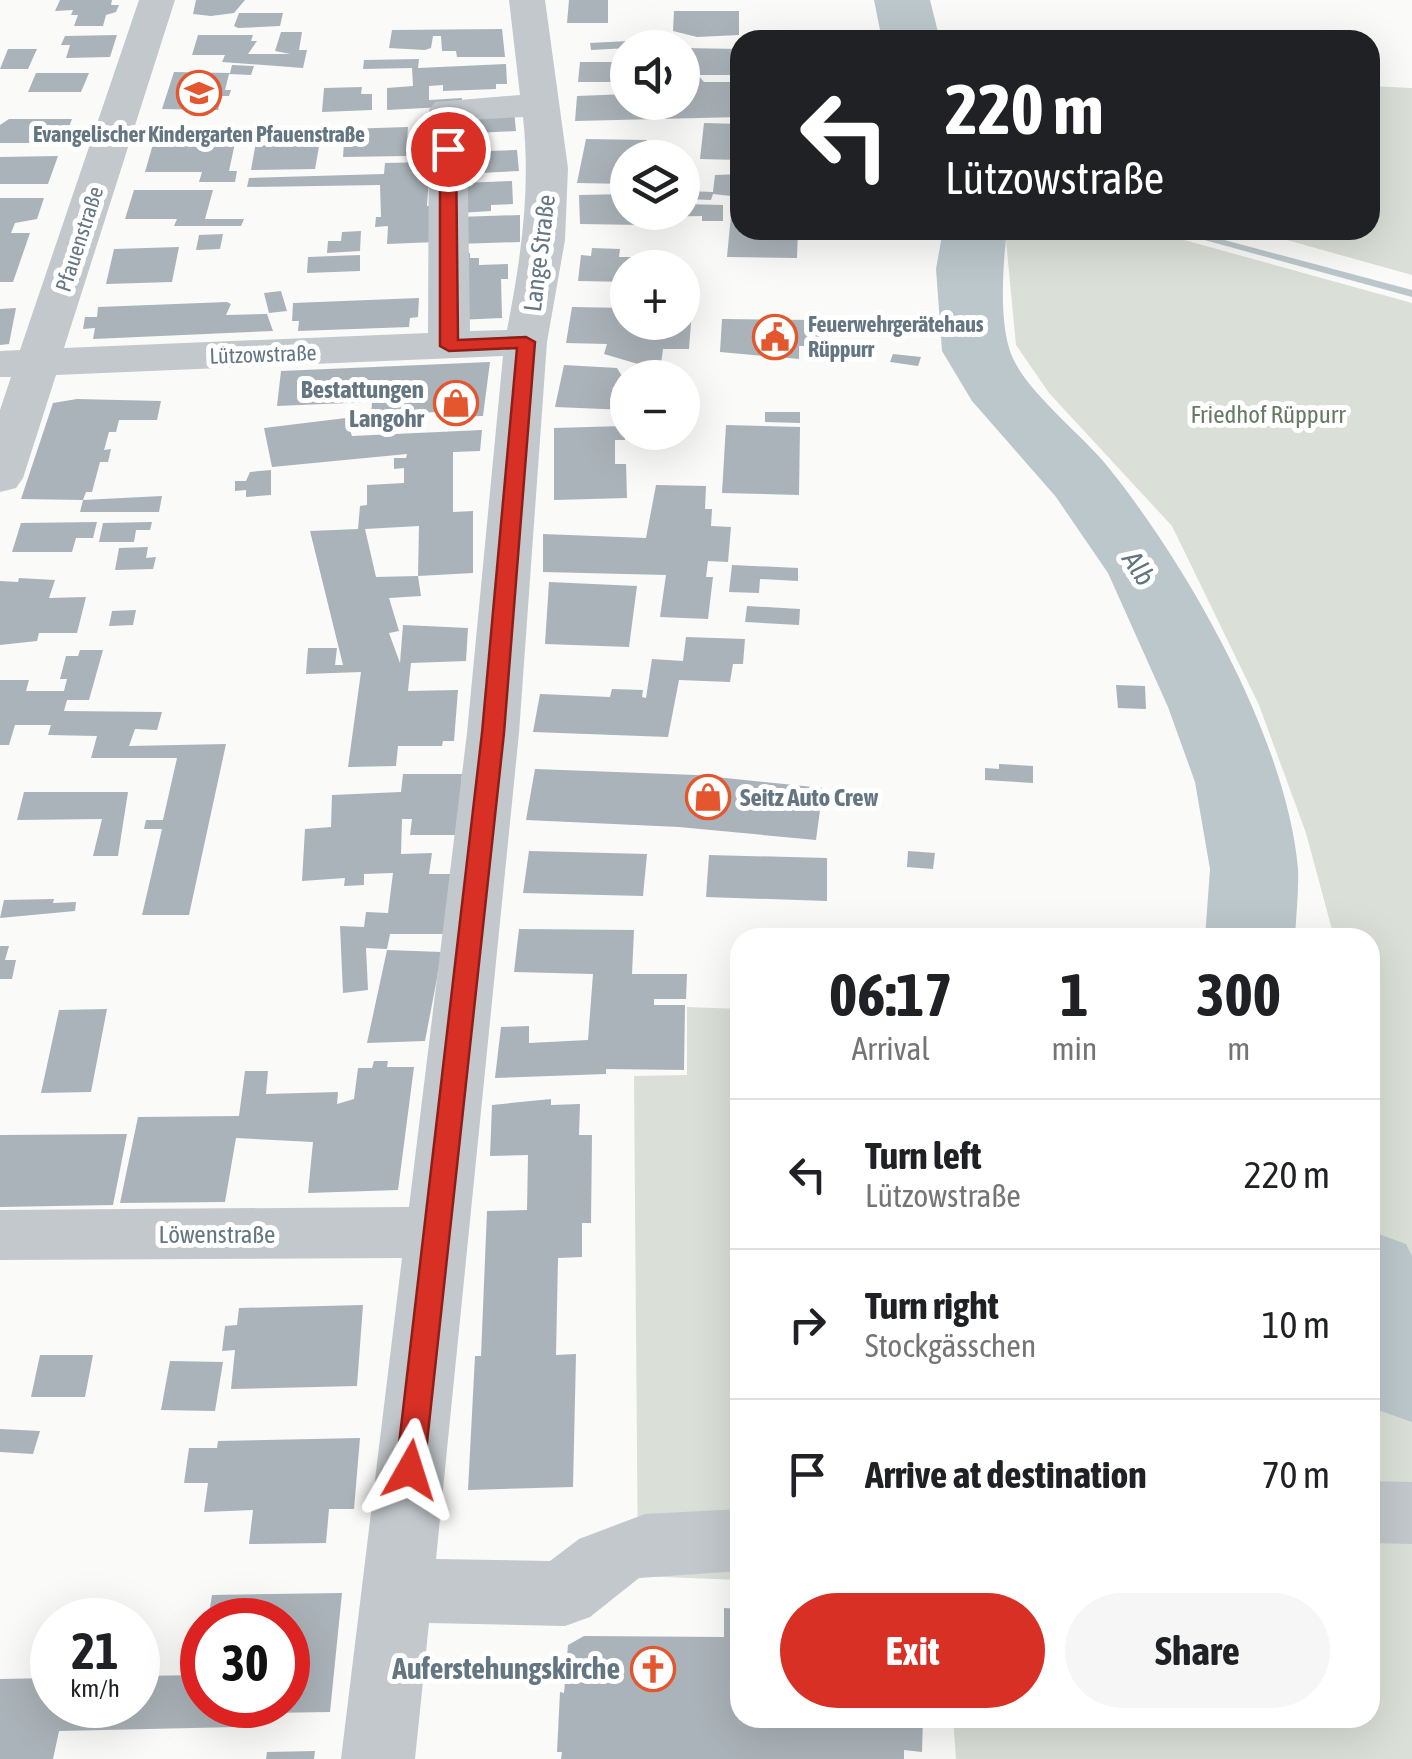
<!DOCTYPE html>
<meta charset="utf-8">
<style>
body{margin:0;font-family:"Asap Condensed",sans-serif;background:#f6f6f6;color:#202124;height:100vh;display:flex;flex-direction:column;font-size:38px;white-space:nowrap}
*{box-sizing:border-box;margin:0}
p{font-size:32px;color:#757577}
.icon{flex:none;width:55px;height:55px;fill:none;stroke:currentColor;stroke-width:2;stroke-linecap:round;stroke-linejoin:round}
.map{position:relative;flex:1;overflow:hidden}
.panel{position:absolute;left:730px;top:928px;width:650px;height:800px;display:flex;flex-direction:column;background:#fff;border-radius:30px;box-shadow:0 10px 40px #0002}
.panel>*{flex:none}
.guide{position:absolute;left:730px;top:30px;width:650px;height:210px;border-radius:30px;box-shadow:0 10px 40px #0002;background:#202124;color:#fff;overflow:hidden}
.tools{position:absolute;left:610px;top:30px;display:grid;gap:20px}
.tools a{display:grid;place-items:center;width:90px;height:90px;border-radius:50%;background:#fff;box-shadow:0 10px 40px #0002;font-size:50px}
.speed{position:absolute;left:30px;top:1598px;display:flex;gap:20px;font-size:50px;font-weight:700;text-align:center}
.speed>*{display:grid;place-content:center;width:130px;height:130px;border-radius:50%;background:#fff;box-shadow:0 10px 40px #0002;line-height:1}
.speed small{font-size:25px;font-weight:400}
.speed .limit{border:15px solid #d22;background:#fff;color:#111}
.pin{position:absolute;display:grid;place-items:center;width:85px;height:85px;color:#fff;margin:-42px;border:5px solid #fff;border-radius:50%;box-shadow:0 2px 10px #0007}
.me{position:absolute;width:110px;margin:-55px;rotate:6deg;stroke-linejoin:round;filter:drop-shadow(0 0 8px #0008)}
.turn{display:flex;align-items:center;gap:35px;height:210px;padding:0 50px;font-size:45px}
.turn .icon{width:130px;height:130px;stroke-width:2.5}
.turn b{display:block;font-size:70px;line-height:85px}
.eta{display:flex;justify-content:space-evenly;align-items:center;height:170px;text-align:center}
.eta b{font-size:60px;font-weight:700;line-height:70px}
.cta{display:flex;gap:20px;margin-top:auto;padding:20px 50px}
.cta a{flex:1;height:115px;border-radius:60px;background:#d93025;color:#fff;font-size:40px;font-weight:700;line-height:115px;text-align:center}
.cta a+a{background:#f6f6f6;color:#202124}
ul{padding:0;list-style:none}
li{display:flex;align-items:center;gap:30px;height:150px;padding:0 50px;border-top:2px solid #e0e0e0}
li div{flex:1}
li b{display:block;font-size:38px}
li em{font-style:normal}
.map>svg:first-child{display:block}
.green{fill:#dadfd7}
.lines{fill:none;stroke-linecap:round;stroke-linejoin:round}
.stream{fill:#bbc7cb;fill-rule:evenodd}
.river{fill:#bbc7cb;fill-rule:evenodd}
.building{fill:#aab3b9}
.minor{fill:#c3c8cc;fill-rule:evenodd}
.route{fill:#d93025;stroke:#8d1f18;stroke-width:2.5}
.labels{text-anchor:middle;stroke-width:10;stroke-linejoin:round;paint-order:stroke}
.far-poi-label{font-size:22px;font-weight:bold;fill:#657683;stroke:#fff}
.far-street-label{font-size:22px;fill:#657683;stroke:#fff}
.street-label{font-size:25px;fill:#657683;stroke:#fff}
.poi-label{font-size:25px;font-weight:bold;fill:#657683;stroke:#fff;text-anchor:end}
.park-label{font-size:25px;fill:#687a64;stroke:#fff}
.water-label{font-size:28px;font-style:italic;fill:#60757c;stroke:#fff}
.near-poi-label{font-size:30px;font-weight:bold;fill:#657683;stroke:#fff;text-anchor:end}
</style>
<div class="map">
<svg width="1412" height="1759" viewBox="0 0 1412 1759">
<rect width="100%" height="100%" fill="#fafaf8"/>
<path class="green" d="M1370,86L1412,88V275L1251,230H1370Z
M1005,230H1148L1412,303V1759H956L953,1718H1370V938L1334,937L1306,833L1259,705L1172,526L1049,393L1016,345Z
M687,1007L740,1009V1580L638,1576L634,1076L687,1075Z"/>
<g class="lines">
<path class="stream" d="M1168,230H1187L1412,290V297Z"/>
<path class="river" d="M874,0H930L940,40H882Z
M943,230H1007C1003,264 999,318 1010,351C1023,390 1082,434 1108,467C1188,566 1287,740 1298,869C1299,891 1296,915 1295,938H1205L1210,869L1195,782L1168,707L1108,573L1056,497L972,401L942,351L936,269Z
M1370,1231L1406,1244L1412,1256V1422L1375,1409L1370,1399Z"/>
</g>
<path class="building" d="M60,0H112L111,5H119L116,12L106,15L103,26H74L78,15H71L73,10L55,11Z
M196,0H245L234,13L211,16L193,14Z
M569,0H608V23H567Z
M674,11H739V35L697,37L673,31Z
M239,13H283L280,26L238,28L234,26Z
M502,29L505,57H457L456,51H442L441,36H433L431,48L425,50L389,48L392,30Z
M281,32H302L299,50H307L303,68L222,62L225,55H192L198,35H253L251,41H257L248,54H290L275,51Z
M117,35L110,57L66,58L70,45H61L65,36Z
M628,41V48L591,50L590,43Z
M682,48L740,49V75H698L704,82H735V90H740V117L575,121L577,96L628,94V102H682L688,82H682Z
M8,49H37L28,69H0Z
M419,59L418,68L506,64L507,84H496V89L443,91V85L429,86V100L462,98V106L387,110V88L413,86L412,68L363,69L364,60Z
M580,62H628V82H578Z
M232,65L254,66L251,75L229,74L225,90H231L229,96H222L218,110L162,109L174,72L230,73Z
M36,73H89L81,92H28Z
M362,87L361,94H372V110L322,112L324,88Z
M514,110L516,131L476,133V144L489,143V151L517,150L519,171L460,174V113Z
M9,119H72L63,143H0V125Z
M704,123L740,124V160L700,159Z
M408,127L406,156L343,157L345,129Z
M586,139L647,140L646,158H628V184L577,183Z
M320,141L315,169L251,170L256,142Z
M235,143L229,171H237L235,182H199L202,172H145L153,144Z
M58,156L48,184H0V157Z
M430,162L427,206L438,205L436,242L387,244L388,226L375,227L376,217H381L380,185L247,187L249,178L384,174L385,163Z
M740,174V197L713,194L711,200L685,199L686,191L713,192L715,175Z
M512,181L513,204L491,205V211L459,213L463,183Z
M134,190H213L205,219H244L241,226H174L177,219H125Z
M627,194L628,212H682V204L723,205V221H702V216L648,217L642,225L580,224L579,195Z
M0,198H44L37,219L15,223L11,233H30L13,282H0Z
M520,215V242L456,244L457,217Z
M731,215H740V230H798L797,258L727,257Z
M361,231L360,251L327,253L328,241H341L342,232Z
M223,234L220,249L196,250L199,235Z
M179,247L172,282L106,284L114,249Z
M592,248L620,249L619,257H662L661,268H628V282L578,281L581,255L591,256Z
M470,253V258H479V265L508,264V279H501L502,318L457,320V254Z
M360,255V271L307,273L308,257Z
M281,291L287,311L269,313L264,293Z
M419,298L418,317L410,318L409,327L298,331L299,321H292L293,303Z
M227,302L231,304L226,315L267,314L273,331L93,339L95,328L83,329L85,317H97L98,307Z
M572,307L628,308V322H682V309L692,310L689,349H663L661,364H638L604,354L607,344L566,343Z
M16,308L9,344L0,345V309Z
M722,319L815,320V328H830V346H799V359L720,352Z
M893,354L921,357L918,366L890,362Z
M490,362L483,416L448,417V411L371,417L372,402L277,406L281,371Z
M564,365L617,368L628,386L613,387L610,400L628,401L627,410L555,407Z
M77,399L161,401L157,420H119L116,432H109L104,450L111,449L108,462H100L92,492H86L83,500L162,496L159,512H80L83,500L21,499L53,403Z
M765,412H800V423L765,422Z
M346,418L352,436L482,430L480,451L453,452V512L473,511V573L418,576L419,526L365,529L376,577L418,576L421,596L389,598L399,631L389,633L400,663L403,625L468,628L466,661L411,663L408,691L458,690L454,741H443L442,746H398L396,766L348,767L361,672L306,674L308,648H337L335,665H343L310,531L358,529L360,506L367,505V485L404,483V468L394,469V458H406L407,454L272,467L264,428Z
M726,425L800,427L799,495L722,493Z
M624,426L625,440H615V464H626L627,498L554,500V428Z
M271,470V495L246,497V490L235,491V481H246L250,472Z
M656,485L706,486L705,509H712L711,526L731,527L728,562L708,561L706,577H713L708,619L660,617L666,575L543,572V534L646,538Z
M97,522L93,538H76L72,552H12L21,523Z
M152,522L150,530H136L134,542H99L103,523Z
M148,547L146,558L156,557L153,569L115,570L119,548Z
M732,565L798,568V581L760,579L759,593L729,592Z
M19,578L55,580L49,598L86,597L77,633H39L37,641L0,645V581L18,582Z
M549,582L637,586L629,647L545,644Z
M747,606L800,609L799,625L745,622Z
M136,610L133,625L109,626L112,611Z
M686,637L745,639L743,664H733L730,682L679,680L668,737L533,732L540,694L610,697L612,689L643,690L642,697L646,698L652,659L683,661Z
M80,650H103L89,700H67L64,711L162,712L157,730L135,729L129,746L226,744L189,915H142L162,829H144L146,820H163L177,758H91L97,736L48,735L51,725H15L9,745H0V680H29L26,691H64L67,679H60L66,656H78Z
M1116,685L1145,686L1146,709L1118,708Z
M999,764L1033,766V783L985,780V768L999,769Z
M535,769L696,775L823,788L816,840L679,827L526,820Z
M403,774H462L457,835H410L412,819H402L401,854L432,853L429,874H451L444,934H390L387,949L366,948L368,990L343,993L340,926L364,927L366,912L388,913L393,873L364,874V885L344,886L345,878L302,881L305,829L331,827L332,795L401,792Z
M24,792H128L118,856H93L102,819L17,820Z
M529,851L647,854L643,896L523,893Z
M908,851L935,853L933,869L907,867Z
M709,855L827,858V901L706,897Z
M54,899L53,903L76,902L75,911L0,918L4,900Z
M519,929L634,930L632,974H687L686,999H654V1005H685L684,1070L606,1069V1074L495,1078L501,1027L529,1026V1043L588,1040L593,974L514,972Z
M0,946H9L5,960H16L12,979H0Z
M387,950L442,952L425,1041L367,1043Z
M107,1009L91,1092L41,1093L59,1010Z
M374,1061H388L387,1067H414L398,1190L308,1193L313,1142L236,1138L225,1202L120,1203L138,1117L239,1116L245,1071H268L266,1094L338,1092L337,1104L354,1099L358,1068H372Z
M551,1099V1105L580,1104L579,1135H592L591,1223H582V1257L558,1258L556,1355L576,1354L573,1487L468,1490L475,1356H481L487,1211L527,1210L528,1155L490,1156L492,1105Z
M127,1134L113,1205L0,1207V1135Z
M363,1305L357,1386L231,1389L235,1350L222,1351L225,1326L237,1325L239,1308Z
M40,1355H93L85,1397H31Z
M170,1361L223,1362L215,1411L161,1410Z
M0,1429L40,1431L33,1454L0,1452Z
M360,1438L354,1509H329L326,1543L249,1544L253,1510L204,1512L208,1483H184L189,1448H217L218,1441Z
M342,1593L330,1712L268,1713L237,1727L59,1731L53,1759H0V1679L52,1678V1705H138V1676L202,1675V1705H288V1620H208L212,1595Z
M724,1608L740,1609V1718H923L922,1752L904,1750V1759H561L562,1752H557L560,1692L564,1693L568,1645L584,1636L724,1637Z
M315,1751L314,1759H266L267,1752Z"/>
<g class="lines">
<path class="minor" d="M139,0H175L64,348L428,333L429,110L435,102L520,95L509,0H545L568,168L565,240L547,342L519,733L436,1559L550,1561L579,1539L645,1514L740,1509V1571L639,1578L590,1617L565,1626L429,1623L415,1759H341L402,1258L0,1260V1210L409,1207L467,733L503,356L56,375L23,478L16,488L0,492V410L11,377H0V351L20,350ZM523,117C531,191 521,257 507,330L470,331L467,120Z
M1370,1481L1412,1482V1544L1370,1543Z"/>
</g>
<path class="route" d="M448,144L456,149L458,340L526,337L535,342L504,733L424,1470L420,1479L410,1483L400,1479L396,1470L482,733L517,348L449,351L440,346V149Z"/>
<defs>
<symbol id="school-ring" viewBox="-11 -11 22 22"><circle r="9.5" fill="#fff" stroke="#e4572e" stroke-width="1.5"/><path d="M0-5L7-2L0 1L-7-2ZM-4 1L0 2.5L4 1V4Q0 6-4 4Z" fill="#e4572e"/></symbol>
<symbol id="civic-ring" viewBox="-11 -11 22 22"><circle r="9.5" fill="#fff" stroke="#e4572e" stroke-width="1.5"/><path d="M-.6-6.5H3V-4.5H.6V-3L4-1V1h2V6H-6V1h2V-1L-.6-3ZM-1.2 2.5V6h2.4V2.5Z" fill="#e4572e"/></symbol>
<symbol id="shop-ring" viewBox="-11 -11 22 22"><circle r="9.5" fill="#fff" stroke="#e4572e" stroke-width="1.5"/><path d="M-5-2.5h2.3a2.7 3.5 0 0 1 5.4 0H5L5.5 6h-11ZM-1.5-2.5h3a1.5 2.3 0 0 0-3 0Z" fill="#e4572e"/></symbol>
<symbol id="church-ring" viewBox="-11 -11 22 22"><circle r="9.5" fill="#fff" stroke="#e4572e" stroke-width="1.5"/><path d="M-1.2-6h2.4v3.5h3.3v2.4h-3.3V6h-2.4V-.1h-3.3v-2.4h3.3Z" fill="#e4572e"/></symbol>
</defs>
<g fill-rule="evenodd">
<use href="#school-ring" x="174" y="68" width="50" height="50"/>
<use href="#civic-ring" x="750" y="312" width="50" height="50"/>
<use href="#shop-ring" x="431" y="378" width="50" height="50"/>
<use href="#shop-ring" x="683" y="772" width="50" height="50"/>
<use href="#church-ring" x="628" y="1644" width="50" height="50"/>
</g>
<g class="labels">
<g class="far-poi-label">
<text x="199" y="142">Evangelischer Kindergarten Pfauenstraße</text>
<text x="808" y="332" text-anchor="start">Feuerwehrgerätehaus<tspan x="808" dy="25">Rüppurr</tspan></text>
</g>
<g class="far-street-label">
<text transform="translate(79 239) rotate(-72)" y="8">Pfauenstraße</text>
<text transform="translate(263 354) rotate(-2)" y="8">Lützowstraße</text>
</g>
<g class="street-label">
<text transform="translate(539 253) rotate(-83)" y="9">Lange Straße</text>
<text x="217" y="1243">Löwenstraße</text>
</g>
<g class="poi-label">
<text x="424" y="398">Bestattungen<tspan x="424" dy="29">Langohr</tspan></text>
<text x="740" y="806" text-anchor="start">Seitz Auto Crew</text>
</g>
<g class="park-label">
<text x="1268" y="423">Friedhof Rüppurr</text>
</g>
<g class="water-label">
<text transform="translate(1139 568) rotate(57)" y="10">Alb</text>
</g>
<g class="near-poi-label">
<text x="620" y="1679">Auferstehungskirche</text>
</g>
</g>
</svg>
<div class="tools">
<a><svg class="icon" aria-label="sound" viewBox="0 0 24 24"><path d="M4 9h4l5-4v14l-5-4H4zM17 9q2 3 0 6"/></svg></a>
<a><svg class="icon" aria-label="layers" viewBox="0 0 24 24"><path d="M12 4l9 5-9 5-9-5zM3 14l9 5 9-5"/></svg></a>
<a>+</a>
<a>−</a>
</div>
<div class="speed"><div>21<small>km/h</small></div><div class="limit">30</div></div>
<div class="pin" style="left:448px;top:149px;background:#d93025"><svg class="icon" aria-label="arrive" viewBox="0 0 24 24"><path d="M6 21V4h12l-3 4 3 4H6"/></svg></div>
<svg class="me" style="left:410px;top:1470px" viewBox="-20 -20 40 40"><path d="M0-17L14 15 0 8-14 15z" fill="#d93025" stroke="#fff" stroke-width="4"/></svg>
<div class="guide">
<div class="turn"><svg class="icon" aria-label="left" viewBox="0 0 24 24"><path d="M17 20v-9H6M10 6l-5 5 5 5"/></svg><div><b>220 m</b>Lützowstraße</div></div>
</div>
<section class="panel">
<div class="eta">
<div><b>06:17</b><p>Arrival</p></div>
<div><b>1</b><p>min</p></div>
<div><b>300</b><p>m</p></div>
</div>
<ul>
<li><svg class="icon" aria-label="left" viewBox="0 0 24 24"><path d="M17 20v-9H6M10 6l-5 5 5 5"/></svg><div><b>Turn left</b><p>Lützowstraße</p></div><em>220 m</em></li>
<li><svg class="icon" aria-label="right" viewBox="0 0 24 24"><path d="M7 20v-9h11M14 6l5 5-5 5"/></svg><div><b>Turn right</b><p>Stockgässchen</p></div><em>10 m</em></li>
<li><svg class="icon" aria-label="arrive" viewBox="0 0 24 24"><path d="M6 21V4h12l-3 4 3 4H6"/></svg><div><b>Arrive at destination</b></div><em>70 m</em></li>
</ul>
<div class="cta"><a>Exit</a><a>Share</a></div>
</section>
</div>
